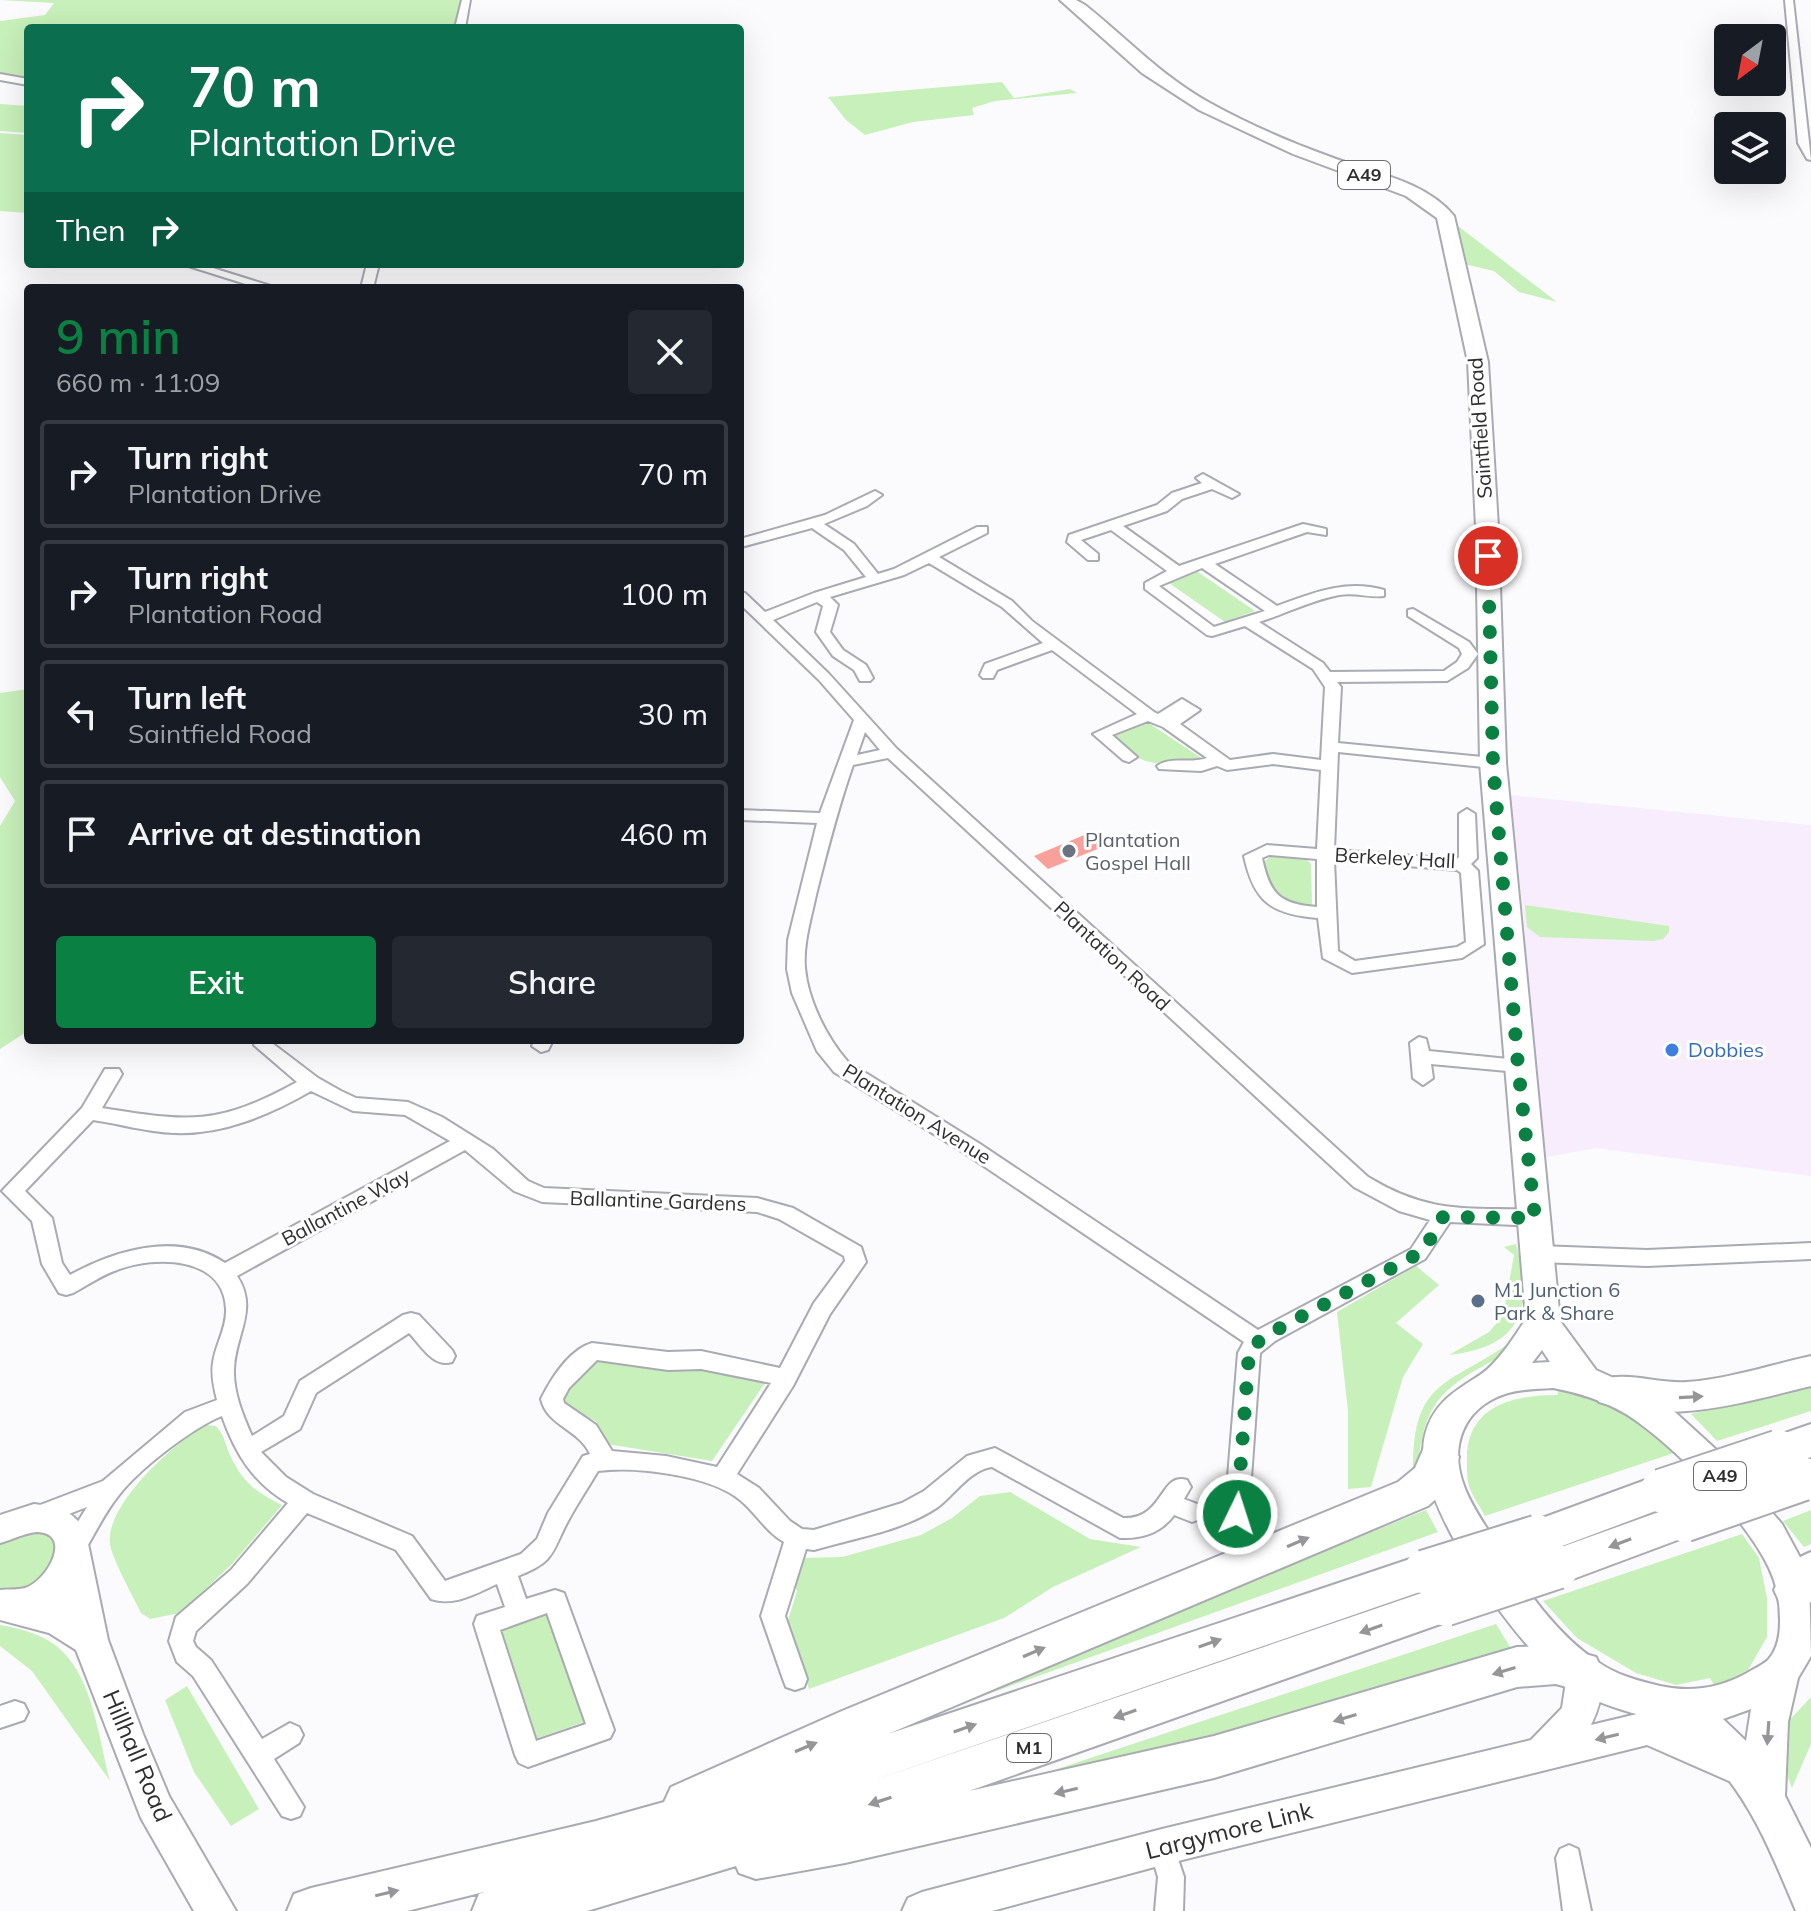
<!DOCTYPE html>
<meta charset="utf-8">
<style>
body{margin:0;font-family:Mulish,sans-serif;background:#242831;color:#f1f3f6;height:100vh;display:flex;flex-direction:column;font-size:30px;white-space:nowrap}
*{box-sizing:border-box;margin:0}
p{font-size:26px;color:#9ea1a6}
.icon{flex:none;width:44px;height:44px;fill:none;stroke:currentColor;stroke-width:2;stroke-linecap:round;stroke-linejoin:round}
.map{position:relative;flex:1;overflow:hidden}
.details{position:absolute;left:24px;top:284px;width:720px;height:760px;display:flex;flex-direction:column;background:#171b24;border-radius:8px;box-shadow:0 8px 32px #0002}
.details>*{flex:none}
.banner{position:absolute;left:24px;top:24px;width:720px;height:244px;border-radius:8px;box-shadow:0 8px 32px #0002;background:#0b6e4f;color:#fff;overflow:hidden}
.needle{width:52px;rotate:212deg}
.controls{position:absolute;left:1714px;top:24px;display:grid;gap:16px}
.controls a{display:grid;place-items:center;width:72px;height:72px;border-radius:8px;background:#171b24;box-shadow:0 8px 32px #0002;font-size:40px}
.pin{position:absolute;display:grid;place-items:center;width:68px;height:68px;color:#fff;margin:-34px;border:4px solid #fff;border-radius:50%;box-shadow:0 2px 8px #0007}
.me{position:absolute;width:88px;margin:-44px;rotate:4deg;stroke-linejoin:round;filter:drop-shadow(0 0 6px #0008)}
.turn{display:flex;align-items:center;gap:28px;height:168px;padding:0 32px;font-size:36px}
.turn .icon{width:104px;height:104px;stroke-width:2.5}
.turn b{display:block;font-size:56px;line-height:68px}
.then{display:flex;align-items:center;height:76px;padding:0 32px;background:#0003;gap:16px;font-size:30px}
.round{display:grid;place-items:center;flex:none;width:84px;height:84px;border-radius:8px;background:#242831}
.summary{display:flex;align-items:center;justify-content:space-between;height:136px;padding:0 32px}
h1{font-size:48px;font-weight:600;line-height:60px;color:#0b8043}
.primary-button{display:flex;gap:16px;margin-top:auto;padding:16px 32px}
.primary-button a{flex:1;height:92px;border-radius:8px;background:#0b8043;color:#fff;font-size:32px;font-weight:600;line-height:92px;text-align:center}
.primary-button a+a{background:#242831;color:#f1f3f6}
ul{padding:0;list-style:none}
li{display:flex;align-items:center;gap:24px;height:108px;margin:0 16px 12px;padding:0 16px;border:4px solid #363941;border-radius:8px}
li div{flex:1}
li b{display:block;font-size:30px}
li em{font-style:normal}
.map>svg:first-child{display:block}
.commercial{fill:#f7edfd}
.green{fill:#c8f0ba}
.building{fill:#f8a19b}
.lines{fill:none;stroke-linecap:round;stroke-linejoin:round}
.street-casing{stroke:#a9aab2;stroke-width:4}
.secondary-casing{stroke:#a9aab2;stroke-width:4}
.primary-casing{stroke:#a9aab2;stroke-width:4}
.highway-casing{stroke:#a9aab2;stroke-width:4}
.street{fill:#fff;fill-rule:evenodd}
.secondary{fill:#fff;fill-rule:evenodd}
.primary{fill:#fff;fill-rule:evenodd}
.highway{fill:#fff;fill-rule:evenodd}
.highway-bridge-casing{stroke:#a9aab2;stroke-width:47;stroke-linecap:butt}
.highway-bridge{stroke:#fff;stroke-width:43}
.oneway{fill:#969698}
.route{stroke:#0b8043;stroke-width:14;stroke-dasharray:0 25.2}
.worship-dot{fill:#6b7280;stroke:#fff;stroke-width:3}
.shop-dot{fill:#3f7fe0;stroke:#fff;stroke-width:3}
.service-dot{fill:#5c6f8a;stroke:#fff;stroke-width:3}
.labels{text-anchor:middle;stroke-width:6;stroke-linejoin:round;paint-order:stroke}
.shield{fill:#fff;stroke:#6d6d6f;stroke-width:2}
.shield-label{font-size:18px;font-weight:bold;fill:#2e2e31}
.street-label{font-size:20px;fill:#2e2e31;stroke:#fff}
.worship-label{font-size:20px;fill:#5b616d;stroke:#fff;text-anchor:start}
.shop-label{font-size:20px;fill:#366cbe;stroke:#fff;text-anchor:start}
.service-label{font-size:20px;fill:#4e5e75;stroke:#fff;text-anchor:start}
.near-street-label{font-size:24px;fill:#2e2e31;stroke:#fff}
</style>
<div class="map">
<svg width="1811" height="1911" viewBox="0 0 1811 1911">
<rect width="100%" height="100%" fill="#fbfbfe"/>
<path class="commercial" d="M1509,795L1811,825V1176L1596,1148L1542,1158L1523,909Z"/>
<path class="green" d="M0,0H461L455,28H28V80L0,75V21L45,15L54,3Z
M1002,82L1014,98L1070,89L1077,93L995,101L972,108L974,115L913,122L865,135L846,120L828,97Z
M0,104L28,106V133L0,131Z
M0,133L28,135V213L0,211Z
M1458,226L1557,302L1519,292L1494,271L1464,264Z
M1198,572L1255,611L1225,622L1169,583Z
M28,689V1031L0,1049V826L15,801L0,777V693Z
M1147,722L1206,761C1159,761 1149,774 1112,737Z
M1271,856L1307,860L1311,864L1312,904L1285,903L1263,882L1264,862Z
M1525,905L1669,926V932L1663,939L1653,941L1540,937L1527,927Z
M1516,1244C1534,1310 1521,1347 1449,1355L1489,1332L1503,1316L1514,1255L1504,1247Z
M1416,1266L1439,1285L1396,1323L1423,1344L1403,1377L1371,1487L1348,1489V1411L1337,1312Z
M1508,1344L1514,1347C1503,1357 1489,1362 1476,1370C1428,1398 1423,1421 1417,1474L1413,1469C1413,1380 1447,1386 1508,1344Z
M605,1358L745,1374L746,1379L765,1383L712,1461L607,1444L596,1421L562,1406C567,1383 583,1364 605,1358Z
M1557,1385C1613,1402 1635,1415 1680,1451L1485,1516C1480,1507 1474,1498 1470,1489C1467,1481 1467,1472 1467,1464C1464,1407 1511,1395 1558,1395Z
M1811,1385V1411L1717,1441L1691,1414Z
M205,1425L216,1426C225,1436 225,1444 230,1455C242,1482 257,1493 282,1505L232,1564L180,1613L150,1619L141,1613C134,1598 112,1559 110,1544C105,1505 173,1444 205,1425Z
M1010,1492L1090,1539L1141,1547L1053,1587L1004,1618L809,1689L788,1620L797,1591L792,1580L798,1558L842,1557L921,1535L952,1518L980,1496Z
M1426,1510L1438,1532L877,1734L1070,1653Z
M1811,1510V1544L1804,1547L1783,1521Z
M33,1531L44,1532L59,1544L58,1564L30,1589L0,1590V1543L9,1537Z
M1742,1534L1759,1558L1767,1598V1637L1748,1670L1715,1687L1710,1678L1676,1685L1636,1673L1577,1638L1543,1601Z
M547,1613L584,1722L535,1739L500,1629Z
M1496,1624L1515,1655L1285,1725L939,1808Z
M0,1625C22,1629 47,1635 63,1652C94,1683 99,1741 110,1781L32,1671L0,1646Z
M187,1686L259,1809L231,1826L194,1772L165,1700Z
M1811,1697V1744L1792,1788L1783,1765V1727Z"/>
<path class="building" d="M1089,833L1105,846L1048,869L1034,856Z"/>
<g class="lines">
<defs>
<path id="street" d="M462,0H470L465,28H455Z
M1785,0H1793L1811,160L1807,159L1798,143Z
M0,74L28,79V85L0,80Z
M182,264H200L277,288H258Z
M367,264H379L373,288H361Z
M1203,474L1239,494L1232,498L1212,489L1182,499L1167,511L1123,526L1179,566L1303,524L1326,529V535L1307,532L1215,564L1277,606C1313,593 1346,579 1384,590V596C1370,598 1355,592 1339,595C1312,600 1285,614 1259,622L1323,663L1330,672L1444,671L1457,662L1462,654L1459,648L1408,616V610L1413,609L1469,642L1478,654L1468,668L1447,681L1337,682L1341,687L1338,743L1493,758L1501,763L1493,768L1338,752L1334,850L1457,859L1459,857V814L1467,809L1475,814L1477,858L1471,864L1478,871L1484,944L1462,958L1352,973L1323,958L1318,918C1271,914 1254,902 1244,856L1267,845L1317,849L1321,770L1273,764L1227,770L1217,766L1201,771L1159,769L1157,766C1170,756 1191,764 1207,758L1163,727L1148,721L1112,735L1137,757L1129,762L1123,760L1093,734L1137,714L1052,650L997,670L993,678H983L980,675L985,664L1043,643L1002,607L929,563L904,575L830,597L838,605L830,632L843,650L866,665L873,678L870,681H860L854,670L833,656L816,632L823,606L817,602L773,620L829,674L897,749L1368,1177C1431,1215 1466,1207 1535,1210L1542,1213L1545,1218L1542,1223L1535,1226L1450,1222L1425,1259L1275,1341L1260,1353L1249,1506L1265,1510L1269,1517L1265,1524L1257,1527L1229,1521L1225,1514L1238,1353L1244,1342L966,1154L834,1072L817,1051L792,993L787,969L788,940L817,823L740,820V810L820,813L854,720L819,680L740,604V592L745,593L765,612L814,593L866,577L844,550L812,528L741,547L740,539L825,515L875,491L882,495L867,506L824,524L854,544L878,574L894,569L977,527H987V533L939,557L1012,601L1032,621L1154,712L1158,714L1182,699L1200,710L1180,724L1230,760L1273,754L1321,760L1325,687L1313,669L1245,626L1212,636L1207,635L1145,589V583L1167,571L1111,530L1081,540L1098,554V560H1088L1067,542L1069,535L1157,505L1172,493L1202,483L1196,478ZM1202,568L1265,611L1214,627L1159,586ZM865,732L880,750L857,755ZM888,758L1354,1187L1399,1211L1430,1220L1411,1249L1258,1330L980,1144L848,1062C827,1038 808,1001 805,968C803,944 811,919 816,895C827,851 838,808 853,765ZM1269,855L1317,859V907C1280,904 1270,895 1262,858ZM1334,860L1457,870L1461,873L1466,942L1457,947L1355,961L1338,951Z
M1419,1037L1426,1039L1429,1051L1518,1060L1528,1066L1518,1072L1431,1064L1433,1078L1423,1085L1413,1078L1410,1043Z
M268,1040L318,1078L341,1091L356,1098L408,1102L442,1117L493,1149L528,1181L544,1188L757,1198L793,1208L861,1247L866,1262L830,1314L793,1386L737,1474L759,1488L790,1521L802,1529L814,1530L902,1503L924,1491L967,1456L995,1448L1123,1518C1164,1520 1160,1471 1187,1480L1191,1487L1184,1499L1200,1505L1204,1512L1200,1519L1192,1522L1174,1515C1161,1533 1142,1539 1120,1538L992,1467C970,1470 955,1494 938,1507C903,1531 854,1538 814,1550L806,1549L785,1616L807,1679L804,1687L795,1690L786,1687L783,1679L761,1616L784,1542C766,1532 756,1513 740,1500C711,1475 635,1466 598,1471C588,1488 577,1504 568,1521C551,1553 556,1561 518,1576L526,1599L555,1590L564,1593L614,1730L610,1738L528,1767L519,1763L515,1755L474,1624L477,1616L505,1607L497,1584C477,1593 454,1607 431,1599L396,1550L307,1513L247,1584L196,1631L193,1641L196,1647L211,1660L262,1739L290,1723L299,1727L303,1735L299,1743L274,1759L304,1807L300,1816L291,1819L282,1816L193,1676L177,1662L169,1641L176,1617L231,1570L288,1503C253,1483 235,1453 222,1416C192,1428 139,1469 119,1495C105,1512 95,1534 83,1553L75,1556L67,1553L63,1546L87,1507L35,1527L27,1524L23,1517L27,1510L103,1481L185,1412L217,1400C214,1388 211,1375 213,1363C215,1345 227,1328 226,1309C224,1256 155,1255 117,1270C102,1275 88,1285 73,1293L66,1295L59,1293L42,1264L32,1221L2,1191L82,1108L105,1069H119L122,1074L102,1108C189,1122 217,1126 297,1082L254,1045L256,1041ZM311,1091L353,1111L405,1115L450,1141L225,1263C178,1231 115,1250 70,1275L62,1263L52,1218L25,1191L93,1120C120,1124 147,1132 174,1133C223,1135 269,1115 311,1091ZM465,1150L514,1191L542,1202L757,1212L779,1219L844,1256L845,1261L814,1303L780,1368L701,1351L668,1352L592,1343C569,1350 551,1379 541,1399C547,1426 579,1429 590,1454L583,1456L548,1513L537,1539L521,1554L445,1581L412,1536L313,1494L286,1477L261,1452L300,1429L316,1393L409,1333C421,1345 433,1368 452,1362L455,1356L452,1350L419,1315L411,1313L403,1315L300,1381L284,1416L252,1436C243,1416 233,1392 234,1369C235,1335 259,1309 237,1276ZM597,1360L668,1370L701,1369L771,1383L717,1467L666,1456L612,1451L596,1425L564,1403L563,1399L569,1388ZM547,1613L586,1724L536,1741L500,1630Z
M535,1040H553L548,1050L541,1052L532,1046Z
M1811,1243V1259L1647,1266L1539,1262L1532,1259L1529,1254L1532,1249L1539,1246L1647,1250Z
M15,1701L24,1704L28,1712L24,1720L0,1728V1706Z
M1162,1834L1171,1838L1184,1877L1183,1911H1155L1158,1877L1149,1847L1153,1838Z
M1569,1845L1578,1849L1591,1911H1563L1556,1858L1560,1849Z"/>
<path id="secondary" d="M34,1504C58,1507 75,1510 86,1534L108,1640L143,1734L169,1796L236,1911H194L141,1818L76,1650L49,1633L0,1620V1590C8,1589 18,1590 25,1588C48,1581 74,1532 36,1532C25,1533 11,1540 0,1543V1515Z
M1585,1659L1598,1664C1607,1684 1600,1706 1591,1725L1637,1714L1657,1695L1670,1691L1683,1695L1688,1707L1678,1723L1742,1752L1748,1764L1742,1776L1729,1781L1647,1745L1162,1865L992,1911H902L908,1898L922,1892L1162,1829L1531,1740L1562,1708L1567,1675L1572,1664Z"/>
<path id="primary" d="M1060,0H1076L1085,5C1129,40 1160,75 1210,103C1248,124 1287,141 1328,156C1369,172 1425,180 1454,216L1488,362L1498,527L1506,763L1560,1321L1596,1370L1651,1395L1676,1413L1722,1455L1782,1524L1809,1574L1811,1656L1798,1678L1788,1722L1785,1796L1811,1848V1911H1796C1773,1857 1752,1802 1711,1759C1699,1746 1684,1732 1669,1724C1661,1719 1649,1718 1640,1715C1617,1709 1593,1701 1573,1688C1521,1655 1408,1496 1425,1435C1433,1403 1455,1391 1480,1375C1498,1363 1514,1337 1526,1319L1480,763L1476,527L1468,362L1437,218L1406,196L1293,154L1199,110L1142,73ZM1542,1350L1550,1362L1532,1363ZM1553,1388C1580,1393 1602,1400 1626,1414C1672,1443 1746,1519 1769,1568C1777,1584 1780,1603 1780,1621C1780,1635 1778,1649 1768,1660C1763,1665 1753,1669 1747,1673C1720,1688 1691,1693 1660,1686C1639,1681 1616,1675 1598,1662C1557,1635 1526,1590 1500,1549C1488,1529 1472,1508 1464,1486C1449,1447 1463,1408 1505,1394C1520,1389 1537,1389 1553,1388ZM1751,1709L1746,1741L1723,1719Z"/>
<path id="highway" d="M1811,1356V1386C1741,1403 1671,1425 1599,1402L1593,1391L1599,1380C1628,1371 1657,1384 1687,1382C1729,1379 1770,1365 1811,1356Z
M1811,1424V1457L1779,1468L1765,1464L1759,1452L1765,1440Z
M1439,1441L1453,1445L1459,1457L1446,1490L1428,1506L888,1734L1425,1554L1440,1559L1446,1572L1440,1585L866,1783L1445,1585L1460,1591L1467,1604L1460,1617L969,1791L1214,1736L1517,1647L1556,1646L1596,1657L1602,1671L1596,1685L1580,1691L1556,1684L1517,1687L1214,1778L845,1863L756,1879L739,1873L736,1866L587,1911H472L479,1894L484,1892L407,1911H287L294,1894L311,1888L596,1821L664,1802L671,1787L842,1711L1398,1482L1415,1468L1425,1445Z
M1662,1474L1677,1479L1683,1491L1677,1503L1538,1555L1523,1549L1517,1537L1523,1525Z
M1684,1503L1699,1508L1705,1520L1699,1532L1557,1585L1542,1580L1536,1567L1542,1554Z
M1811,1552V1602L1795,1608L1780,1603L1774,1590C1782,1572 1792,1559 1811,1552Z"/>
</defs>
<use href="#street" class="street-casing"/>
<use href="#secondary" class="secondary-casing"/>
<use href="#primary" class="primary-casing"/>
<use href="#highway" class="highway-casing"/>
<use href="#street" class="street"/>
<use href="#secondary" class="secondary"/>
<use href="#primary" class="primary"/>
<use href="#highway" class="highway"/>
<defs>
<path id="highway-bridge" d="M1662,1491L1779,1452
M1684,1520L1802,1479
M1425,1572L1538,1537
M1445,1604L1557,1567"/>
</defs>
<use href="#highway-bridge" class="highway-bridge-casing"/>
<use href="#highway-bridge" class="highway-bridge"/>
</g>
<defs><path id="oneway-solid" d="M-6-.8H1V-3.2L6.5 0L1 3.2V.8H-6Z" transform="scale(2)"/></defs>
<g class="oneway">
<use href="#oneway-solid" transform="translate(1691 1397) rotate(-3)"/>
<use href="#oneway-solid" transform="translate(1298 1542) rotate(-23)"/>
<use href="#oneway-solid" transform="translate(1620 1543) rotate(159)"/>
<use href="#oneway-solid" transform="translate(1371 1629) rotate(161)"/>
<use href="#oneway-solid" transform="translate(1210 1643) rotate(-19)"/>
<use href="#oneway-solid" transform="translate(1034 1652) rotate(-23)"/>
<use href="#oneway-solid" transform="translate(1504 1671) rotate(163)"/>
<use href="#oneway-solid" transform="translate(1125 1714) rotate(161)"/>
<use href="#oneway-solid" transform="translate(1345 1718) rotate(163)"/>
<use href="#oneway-solid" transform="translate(965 1728) rotate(-19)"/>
<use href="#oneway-solid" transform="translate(1768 1733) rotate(94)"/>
<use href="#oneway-solid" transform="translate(1607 1737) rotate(167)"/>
<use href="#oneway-solid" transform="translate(806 1747) rotate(-23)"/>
<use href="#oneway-solid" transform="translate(1066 1791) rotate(167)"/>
<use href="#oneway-solid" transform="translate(880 1801) rotate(162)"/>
<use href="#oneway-solid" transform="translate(387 1893) rotate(-13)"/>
</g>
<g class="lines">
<path class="route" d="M1237,1514L1249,1353L1252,1347L1267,1335L1418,1254L1428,1243L1443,1217L1535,1218L1518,1066L1493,763L1488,556"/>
</g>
<circle class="worship-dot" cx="1069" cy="851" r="8"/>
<circle class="shop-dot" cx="1672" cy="1050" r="8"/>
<circle class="service-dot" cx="1478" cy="1301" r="8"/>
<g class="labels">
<g class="shield">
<rect x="1338" y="161" width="52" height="28" rx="6"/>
<rect x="1694" y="1462" width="52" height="28" rx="6"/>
<rect x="1007" y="1734" width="44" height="28" rx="6"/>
</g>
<g class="shield-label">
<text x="1364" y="181">A49</text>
<text x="1720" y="1482">A49</text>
<text x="1029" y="1754">M1</text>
</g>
<g class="street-label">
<text transform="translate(1480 428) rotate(-94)" y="7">Saintfield Road</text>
<text transform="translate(1395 858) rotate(3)" y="7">Berkeley Hall</text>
<text transform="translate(1112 956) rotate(43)" y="7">Plantation Road</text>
<text transform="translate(917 1114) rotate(32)" y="7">Plantation Avenue</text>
<text transform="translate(658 1201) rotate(2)" y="7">Ballantine Gardens</text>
<text transform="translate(346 1207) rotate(-28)" y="7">Ballantine Way</text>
</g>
<g class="worship-label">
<text x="1085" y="847">Plantation<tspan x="1085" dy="23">Gospel Hall</tspan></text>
</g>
<g class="shop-label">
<text x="1688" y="1057">Dobbies</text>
</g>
<g class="service-label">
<text x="1494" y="1297">M1 Junction 6<tspan x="1494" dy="23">Park &amp; Share</tspan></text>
</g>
<g class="near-street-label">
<text transform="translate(137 1756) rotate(67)" y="8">Hillhall Road</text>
<text transform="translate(1229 1831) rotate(-14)" y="8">Largymore Link</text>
</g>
</g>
</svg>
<div class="controls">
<a><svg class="needle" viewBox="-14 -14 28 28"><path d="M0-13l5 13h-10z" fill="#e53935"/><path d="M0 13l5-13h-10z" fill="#9ea1a6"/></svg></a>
<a><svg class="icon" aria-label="layers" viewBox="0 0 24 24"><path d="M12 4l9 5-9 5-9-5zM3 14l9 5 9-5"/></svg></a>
</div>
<div class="pin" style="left:1488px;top:556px;background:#d93025"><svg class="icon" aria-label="arrive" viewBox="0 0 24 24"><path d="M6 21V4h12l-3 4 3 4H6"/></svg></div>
<svg class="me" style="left:1237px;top:1514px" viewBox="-20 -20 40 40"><circle r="17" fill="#0b8043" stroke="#fff" stroke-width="3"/><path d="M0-11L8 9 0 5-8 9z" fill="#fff"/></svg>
<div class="banner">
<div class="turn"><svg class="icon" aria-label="right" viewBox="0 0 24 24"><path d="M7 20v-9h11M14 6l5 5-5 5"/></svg><div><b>70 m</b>Plantation Drive</div></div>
<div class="then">Then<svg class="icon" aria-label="right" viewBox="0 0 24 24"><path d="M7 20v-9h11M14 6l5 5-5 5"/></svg></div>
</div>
<section class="details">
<div class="summary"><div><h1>9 min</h1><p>660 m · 11:09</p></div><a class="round"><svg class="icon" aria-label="close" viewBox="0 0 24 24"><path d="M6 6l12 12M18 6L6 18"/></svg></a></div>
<ul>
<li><svg class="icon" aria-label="right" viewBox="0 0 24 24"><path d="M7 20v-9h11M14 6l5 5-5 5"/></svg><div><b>Turn right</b><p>Plantation Drive</p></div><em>70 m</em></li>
<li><svg class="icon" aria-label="right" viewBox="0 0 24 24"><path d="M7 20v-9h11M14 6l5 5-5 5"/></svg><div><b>Turn right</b><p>Plantation Road</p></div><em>100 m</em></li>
<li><svg class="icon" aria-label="left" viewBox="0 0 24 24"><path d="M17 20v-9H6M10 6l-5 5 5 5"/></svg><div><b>Turn left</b><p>Saintfield Road</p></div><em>30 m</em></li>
<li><svg class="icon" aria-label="arrive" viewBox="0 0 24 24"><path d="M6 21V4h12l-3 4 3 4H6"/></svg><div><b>Arrive at destination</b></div><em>460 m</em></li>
</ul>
<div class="primary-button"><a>Exit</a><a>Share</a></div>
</section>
</div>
